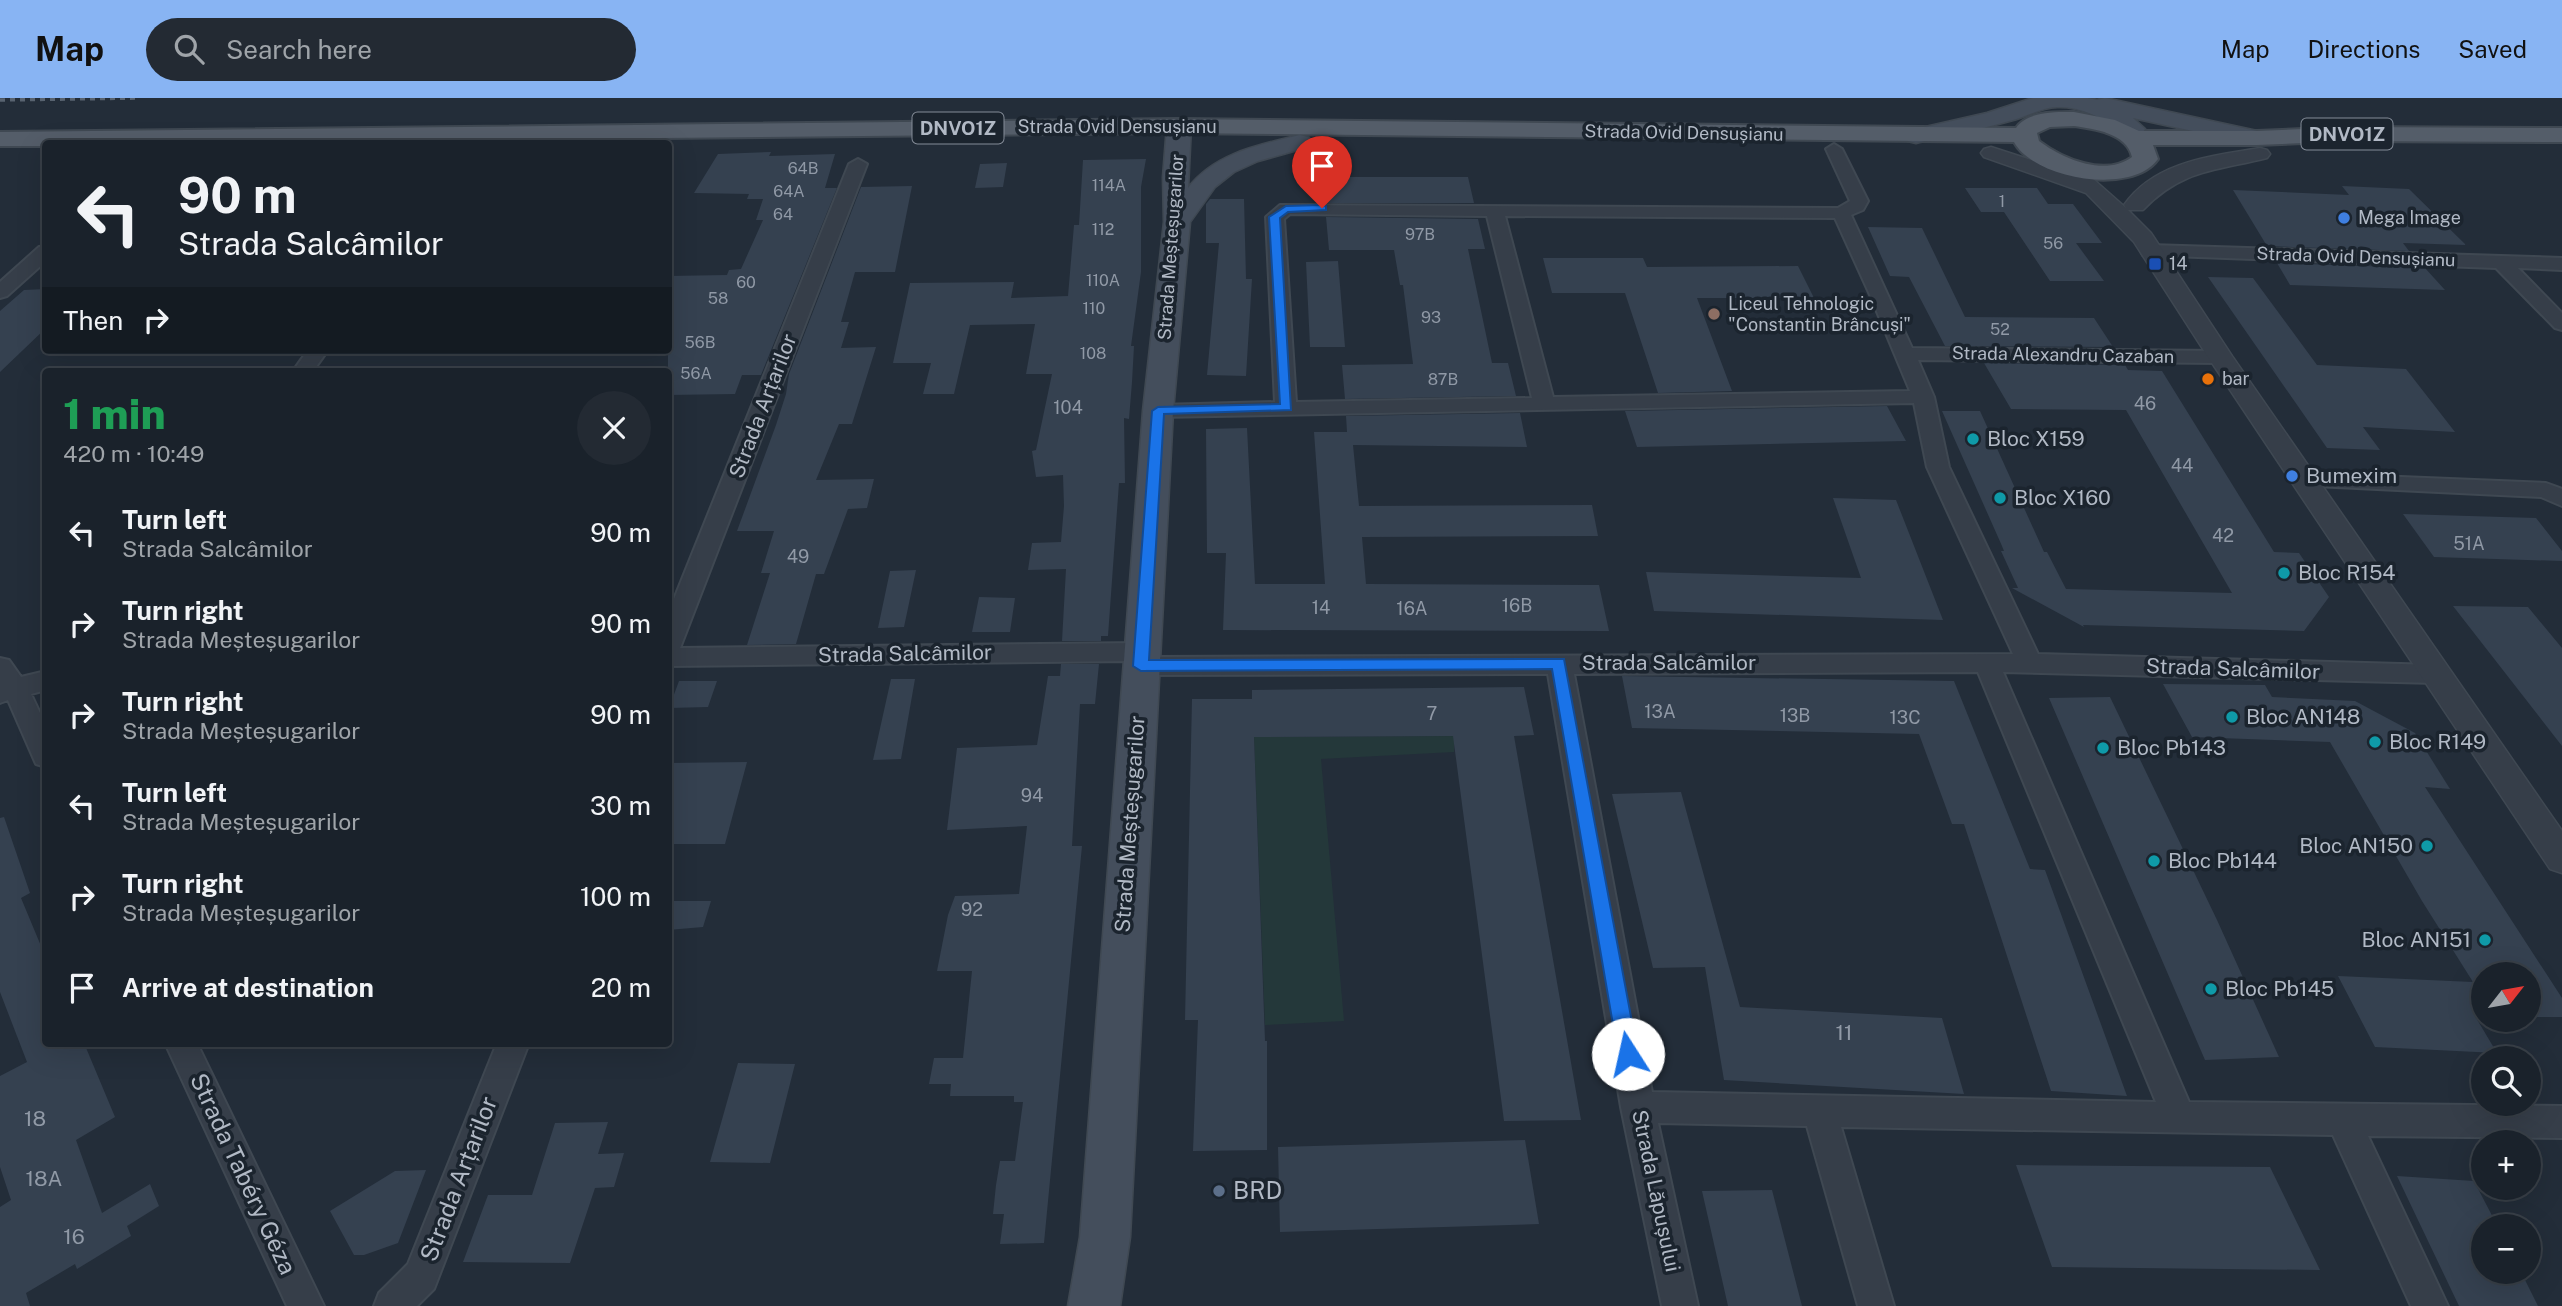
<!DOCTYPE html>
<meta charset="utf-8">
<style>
body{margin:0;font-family:"Public Sans",sans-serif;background:#232a33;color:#f1f3f6;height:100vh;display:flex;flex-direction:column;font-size:26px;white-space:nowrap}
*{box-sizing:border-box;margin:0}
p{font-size:23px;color:#9fa4a9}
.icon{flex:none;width:38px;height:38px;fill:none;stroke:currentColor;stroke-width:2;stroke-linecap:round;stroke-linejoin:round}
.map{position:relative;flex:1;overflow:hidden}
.details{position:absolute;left:42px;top:270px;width:630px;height:679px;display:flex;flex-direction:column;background:#1a222b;border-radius:7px;box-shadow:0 7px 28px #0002,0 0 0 2px #383f47}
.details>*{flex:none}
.hud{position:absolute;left:42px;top:42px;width:630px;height:214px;border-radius:7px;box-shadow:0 7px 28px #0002,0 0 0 2px #383f47;background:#1a222b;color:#f1f3f6;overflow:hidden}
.needle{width:46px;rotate:59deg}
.fabs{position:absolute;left:2471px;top:864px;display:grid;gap:14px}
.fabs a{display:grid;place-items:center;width:70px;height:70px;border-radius:50%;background:#1a222b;box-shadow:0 7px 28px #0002,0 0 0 2px #383f47;font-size:35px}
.pin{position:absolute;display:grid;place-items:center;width:60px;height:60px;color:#fff;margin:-72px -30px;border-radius:50% 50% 50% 0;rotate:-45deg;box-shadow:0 0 7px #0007}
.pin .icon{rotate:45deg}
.me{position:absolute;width:77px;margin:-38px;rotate:350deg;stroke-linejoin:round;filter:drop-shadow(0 0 5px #0008)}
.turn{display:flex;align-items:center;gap:24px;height:147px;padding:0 21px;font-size:32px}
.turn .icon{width:91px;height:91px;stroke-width:2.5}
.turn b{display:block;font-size:49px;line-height:60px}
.then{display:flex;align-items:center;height:66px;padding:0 21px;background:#0003;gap:14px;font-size:26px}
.round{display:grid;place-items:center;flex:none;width:74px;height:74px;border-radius:37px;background:#232a33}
.summary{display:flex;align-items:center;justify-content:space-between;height:119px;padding:0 21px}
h1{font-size:42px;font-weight:800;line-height:52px;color:#1e9e55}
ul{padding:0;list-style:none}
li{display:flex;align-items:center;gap:21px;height:91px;padding:0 21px}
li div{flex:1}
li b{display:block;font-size:26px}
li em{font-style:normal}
header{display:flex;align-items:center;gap:42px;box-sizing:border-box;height:98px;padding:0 35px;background:#88b4f3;color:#111}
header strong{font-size:33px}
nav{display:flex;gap:38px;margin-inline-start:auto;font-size:24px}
.search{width:490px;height:63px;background:#232a33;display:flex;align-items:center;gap:18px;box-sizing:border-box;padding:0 24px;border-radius:38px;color:#9fa4a9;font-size:26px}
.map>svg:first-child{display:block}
.green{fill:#24383a}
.building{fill:#354150}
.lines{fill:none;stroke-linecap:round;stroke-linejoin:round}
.minor-casing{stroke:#3f4852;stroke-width:4}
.tertiary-casing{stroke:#3f4852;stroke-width:3}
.secondary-casing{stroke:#3f4852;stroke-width:3}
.primary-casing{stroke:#3f4852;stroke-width:4}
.minor{fill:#363e49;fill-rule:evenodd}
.tertiary{fill:#363e49;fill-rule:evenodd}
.secondary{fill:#444e5c;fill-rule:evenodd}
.primary{fill:#545d69;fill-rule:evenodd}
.rail{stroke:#586370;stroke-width:3.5;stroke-dasharray:5 5;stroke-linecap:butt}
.route{fill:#1a73e8;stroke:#114b97;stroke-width:2}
.shop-dot{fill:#3f7fe0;stroke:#1b242e;stroke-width:2.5}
.transit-dot{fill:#1a4fb4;stroke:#1b242e;stroke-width:2.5}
.education-dot{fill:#8d6e63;stroke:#1b242e;stroke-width:2.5}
.food-dot{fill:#e8710a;stroke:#1b242e;stroke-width:2.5}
.culture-dot{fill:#0f9aa8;stroke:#1b242e;stroke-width:2.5}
.service-dot{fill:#5c6f8a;stroke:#1b242e;stroke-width:2.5}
.labels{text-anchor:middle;stroke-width:7;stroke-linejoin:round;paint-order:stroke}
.far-number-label{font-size:16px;fill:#9099a6}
.far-street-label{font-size:18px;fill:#b1b9c5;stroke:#1b242e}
.far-poi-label{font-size:18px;fill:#b1b9c5;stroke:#1b242e;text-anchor:start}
.number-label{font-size:18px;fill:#9099a6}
.shield{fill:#1b242e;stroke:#848c98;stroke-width:2}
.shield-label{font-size:19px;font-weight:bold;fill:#b1b9c5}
.street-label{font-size:21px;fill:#b1b9c5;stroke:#1b242e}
.poi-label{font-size:21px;fill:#b1b9c5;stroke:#1b242e;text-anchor:start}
.near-number-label{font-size:21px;fill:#9099a6}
.near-street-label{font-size:24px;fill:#b1b9c5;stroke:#1b242e}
.near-poi-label{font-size:24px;fill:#b1b9c5;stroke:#1b242e;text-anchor:start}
</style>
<header>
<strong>Map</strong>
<div class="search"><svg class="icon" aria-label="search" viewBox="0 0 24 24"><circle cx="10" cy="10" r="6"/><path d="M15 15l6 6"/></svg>Search here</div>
<nav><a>Map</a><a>Directions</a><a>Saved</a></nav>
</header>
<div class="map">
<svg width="2562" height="1208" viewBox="0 0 2562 1208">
<rect width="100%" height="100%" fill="#232d39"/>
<path class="green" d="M1454,638V654L1321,661L1344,923L1265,927L1254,639Z"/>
<path class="building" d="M771,54L769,58L835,56L825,90H837L761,277H742L735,296L668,297V178L727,177L729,172L741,171L763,122H756L763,101H747L749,96L694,95L718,56Z
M1146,61L1141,89V174L1131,248H1134L1132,284L1129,321L1124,320L1125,385H1119L1108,538H1101V543H1062L1066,471L1028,472L1032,445L1061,444L1064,408L1063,377L1036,379L1032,353L1036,352L1052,276H1026L1035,226L970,227L954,296H923L931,265H893L910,185L1014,184L1011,200L1068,198L1074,127H1079L1083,62Z
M1007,65L1003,89L975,90L980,66Z
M1324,79H1468L1474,105H1325Z
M912,88L895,174H855L841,224H849L841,250L876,249L852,326H839L816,382L874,381L867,410L848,411L824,476H816L796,546L747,547L770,475H761L774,433H737L776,327L786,296L789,276L861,89Z
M2342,88L2409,91L2466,147L2403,145L2409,153L2267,148L2233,92L2349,97Z
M1965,90H2037L2048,106H2073L2102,145H2076L2104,183H2050L2004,114H1981Z
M1210,101H1244L1246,181H1252L1246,278L1207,277L1219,145H1206V106Z
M1326,119L1478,121L1485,151H1468L1492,265H1508L1516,298L1345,301L1342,267L1413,266L1403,187H1400L1394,152H1329Z
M1868,129L1922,130L1965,219L2094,220L2113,249L1945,248L1909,179L1890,178Z
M1543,160H1643L1647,169L1798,168L1814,200H1697L1732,293L1658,295L1625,195H1552Z
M1338,163L1345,249H1310L1306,164Z
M2277,165L2425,170L2445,192L2290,187Z
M2208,179L2253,180L2317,267L2406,271L2455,334L2363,329L2380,352L2327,350Z
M46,191V230L0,274V213L24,192Z
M1984,265L2125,267L2128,272L2162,273L2274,454L2299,455L2329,499L2304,533L2083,527L2084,529L2012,490H2018L2001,453H2004L2002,448L1942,313H1980L2044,454H2047L2066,491L2232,495L2126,312L2011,311Z
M1887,308L1906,343L1637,349L1625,313Z
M1520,315L1527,349L1353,347L1359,408L1592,407L1598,438L1362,439L1366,486L1599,487L1609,533L1223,532L1226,455H1207L1206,331L1247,330L1255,486H1325L1314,334H1347L1346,318Z
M1833,400L1896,402L1943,522L1654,513L1646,474L1861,480Z
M2403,416L2536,420L2562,453V463L2434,459Z
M916,472L904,529L878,530L890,473Z
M979,499L1015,500L1010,534H972Z
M2453,508L2528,509L2562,550V648Z
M1061,566H1099L1095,606H1080L1072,748H1082L1044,1145L1000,1146L1004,1116H993L996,1087L1000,1063H1015L1023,1004H1014V998H950L951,986H929L934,960H963L972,873H937L948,817L955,798L1019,796L1027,728L947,732L957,650L1037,647L1048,578H1060Z
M1622,578L1954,583L2030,771L2045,772L2127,998L2051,993L1964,726H1952L1919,636L1632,630Z
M891,581H915L901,661L873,662Z
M679,583H717L708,609L669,610Z
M2163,586L2265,587L2272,599L2355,603L2415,635L2450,691L2425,689L2562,900V919H2529V877H2483V918H2475L2497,955L2375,949L2338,878L2473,884L2422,803L2330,644L2192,639Z
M1524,589L1534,637L1514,638L1581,1022L1504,1023L1453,638L1254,639L1265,943H1267V1052L1193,1053L1198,922H1185L1192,601H1252V592Z
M2110,599L2217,822L2279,959L2205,962L2049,600Z
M747,664L725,746H668V665Z
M1681,694L1740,909L1942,920L1964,996L1724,982L1705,869L1653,870L1612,696Z
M4,719L30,795L21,800L46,860V945H84L115,1019L76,1042L102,1115L150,1086L159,1108L127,1128L131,1138L77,1171L75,1166L26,1195L30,1208H0V1109L11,1102L0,1069V978L27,964L0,894V720Z
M668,803H711L703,829L668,832Z
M738,965L795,966L770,1065L710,1064Z
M608,1024L598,1056L624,1055L614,1089L595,1090L570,1165L463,1164L488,1097H532L555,1025Z
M1525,1042L1539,1126L1280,1134L1278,1049Z
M2016,1067L2270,1069L2320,1172L2052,1169Z
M426,1072L398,1145L364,1157H354L330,1113L395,1073Z
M2397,1078L2474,1083L2498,1129H2483V1174H2521L2538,1208H2459Z
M1772,1092L1802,1208H1728L1702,1093Z"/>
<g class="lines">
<defs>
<path id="minor" d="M1834,46L1842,51L1868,103L1863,112L1851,117L1912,250L2220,253L2227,255L2230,259L2227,263L2220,265L1918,262L1934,299L1949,369L2038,556L2436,567L2445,569L2449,576L2445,583L2436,585L2003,574L2189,1004L2562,1008V1040L2368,1038L2448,1208H2411L2333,1037L1841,1029L1894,1208H1858L1807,1028L1658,1025L1698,1208H1662L1621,1009L1548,576L1141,577L1132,575L1128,568L1131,563L668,568V516L849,66L858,61L867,66L680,550L1142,545L1151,548L1155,554L1152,559L2013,556L1927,369L1914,305L1158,319L1150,318L1147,313L1150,308L1158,307L1275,304L1266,119L1280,107L1838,110L1850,103L1826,51ZM1290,116L1487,118L1532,300L1296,304L1284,121ZM1505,118L1835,120L1870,197L1910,293L1553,299ZM1978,574L2156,1004L1652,994L1574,576Z
M2150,147L2562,160V172L2518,170L2562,215V232L2555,230L2496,170L2143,157L2141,153L2143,149Z
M46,148V163L7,198L0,200V184L39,149Z
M308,252H328L313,273H293Z
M2303,375L2546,385L2562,391V408L2541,399L2295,387L2292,382L2295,377Z
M0,560L9,562L21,579L46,573V592L31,596L46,628V669L36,666L8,602L0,605Z
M165,945H197L324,1208H287Z
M497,945H529L434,1191L417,1208H374L379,1195L408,1166Z"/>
<path id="tertiary" d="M1991,49L2059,71L2061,65H2075L2126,110L2124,107C2155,63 2212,58 2260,50L2267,52L2270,56L2267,60C2216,73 2182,71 2143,112H2128L2151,135L2232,258L2562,733V775L2550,771L2208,259L2134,144L2086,95L1984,59L1981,55L1984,51Z"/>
<path id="secondary" d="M2033,0H2088L2097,2L2105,0L2257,33L2265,35L2269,40L2265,45L2257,47L2133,20L2145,31L2138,43H2122L2118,38L2121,33C2103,20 2082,9 2060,9C2044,8 2028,18 2013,22C1981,31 1948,38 1916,45L1908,43L1904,38L1908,33L1987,15Z
M1179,21L1187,23L1191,28L1188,90C1215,55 1259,47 1300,37L1308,39L1312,44L1308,49L1258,63L1234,74L1215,89L1190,124L1173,313L1130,1139L1120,1208H1068L1080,1139L1143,313L1164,124L1163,79L1167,28L1171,23Z"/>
<path id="primary" d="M2074,14L2115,22L2139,33H2257L2349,29L2562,30V44L2349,43L2257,47H2153L2158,61C2132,98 2034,81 2014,44L1179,35L46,46V48H0V34L1179,21L2016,30C2028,13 2055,14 2074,14ZM2074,28C2094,31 2127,35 2132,59C2105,79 2063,61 2039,43L2037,35L2050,29Z"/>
</defs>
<use href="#minor" class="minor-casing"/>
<use href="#tertiary" class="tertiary-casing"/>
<use href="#secondary" class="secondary-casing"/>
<use href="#primary" class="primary-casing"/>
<use href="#minor" class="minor"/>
<use href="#tertiary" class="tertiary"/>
<use href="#secondary" class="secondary"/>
<use href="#primary" class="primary"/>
<path class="rail" d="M0,2L139,0"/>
</g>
<path class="route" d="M1322,107L1326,108V112L1288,114L1280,120L1291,312L1164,316L1149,562L1564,561L1638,956L1635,962L1628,965L1621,962L1618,956L1552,571L1141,573L1133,568L1152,313L1158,309L1280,306L1269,119L1286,108Z"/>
<g class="shop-dot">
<circle cx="2344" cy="120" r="7"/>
<circle cx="2292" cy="378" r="7"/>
</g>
<rect class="transit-dot" x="2148" y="159" width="14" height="14" rx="3.5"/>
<circle class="education-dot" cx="1714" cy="216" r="7"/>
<circle class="food-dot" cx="2208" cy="281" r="7"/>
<g class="culture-dot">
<circle cx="1973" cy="341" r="7"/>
<circle cx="2000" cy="400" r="7"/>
<circle cx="2284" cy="475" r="7"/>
<circle cx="2232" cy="619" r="7"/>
<circle cx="2375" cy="644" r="7"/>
<circle cx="2103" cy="650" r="7"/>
<circle cx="2427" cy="748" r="7"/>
<circle cx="2154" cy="763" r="7"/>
<circle cx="2485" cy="842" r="7"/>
<circle cx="2211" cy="891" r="7"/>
</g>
<circle class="service-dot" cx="1219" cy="1093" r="7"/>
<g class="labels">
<g class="far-number-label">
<text x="803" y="76">64B</text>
<text x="1109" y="93">114A</text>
<text x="789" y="99">64A</text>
<text x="2002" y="109">1</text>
<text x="783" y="122">64</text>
<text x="1103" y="137">112</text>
<text x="1420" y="142">97B</text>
<text x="2053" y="151">56</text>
<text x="1103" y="188">110A</text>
<text x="746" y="190">60</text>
<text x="718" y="206">58</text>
<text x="1094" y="216">110</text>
<text x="1431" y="225">93</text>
<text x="2000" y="237">52</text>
<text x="700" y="250">56B</text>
<text x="1093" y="261">108</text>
<text x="696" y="281">56A</text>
<text x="1443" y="287">87B</text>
</g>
<g class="far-street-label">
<text x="1117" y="35">Strada Ovid Densușianu</text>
<text transform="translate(1684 35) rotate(1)" y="6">Strada Ovid Densușianu</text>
<text transform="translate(1171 149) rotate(-86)" y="6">Strada Meșteșugarilor</text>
<text transform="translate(2356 159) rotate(2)" y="6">Strada Ovid Densușianu</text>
<text transform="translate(2063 257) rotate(1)" y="6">Strada Alexandru Cazaban</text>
</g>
<g class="far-poi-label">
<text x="2358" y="126">Mega Image</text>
<text x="2169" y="172">14</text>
<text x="1728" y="212">Liceul Tehnologic<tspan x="1728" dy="21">"Constantin Brâncuși"</tspan></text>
<text x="2222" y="287">bar</text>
</g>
<g class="number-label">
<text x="2145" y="312">46</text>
<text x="1068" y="316">104</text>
<text x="2182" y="374">44</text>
<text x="2223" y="444">42</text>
<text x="2469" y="452">51A</text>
<text x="798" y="465">49</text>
<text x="1517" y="514">16B</text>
<text x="1321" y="516">14</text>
<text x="1412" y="517">16A</text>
<text x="1660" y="620">13A</text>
<text x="1432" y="622">7</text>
<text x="1795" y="624">13B</text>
<text x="1905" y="626">13C</text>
<text x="1032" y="704">94</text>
<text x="972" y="818">92</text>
</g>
<g class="shield">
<rect x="912.5" y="14.5" width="91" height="31" rx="5"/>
<rect x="2301.5" y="20.5" width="91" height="31" rx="5"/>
</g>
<g class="shield-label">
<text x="958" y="37">DNVO1Z</text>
<text x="2347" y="43">DNVO1Z</text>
</g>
<g class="street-label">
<text transform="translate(763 308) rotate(-69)" y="7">Strada Arțarilor</text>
<text transform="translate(905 556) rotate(-1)" y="7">Strada Salcâmilor</text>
<text x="1669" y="572">Strada Salcâmilor</text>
<text transform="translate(2233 571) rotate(2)" y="7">Strada Salcâmilor</text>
<text transform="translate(1130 726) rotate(-86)" y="7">Strada Meșteșugarilor</text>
<text transform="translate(1656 1093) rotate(78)" y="7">Strada Lăpușului</text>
</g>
<g class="poi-label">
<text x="1987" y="348">Bloc X159</text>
<text x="2306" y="385">Bumexim</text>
<text x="2014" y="407">Bloc X160</text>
<text x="2298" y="482">Bloc R154</text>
<text x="2246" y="626">Bloc AN148</text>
<text x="2389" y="651">Bloc R149</text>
<text x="2117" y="657">Bloc Pb143</text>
<text x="2413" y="755" text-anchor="end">Bloc AN150</text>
<text x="2168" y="770">Bloc Pb144</text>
<text x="2471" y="849" text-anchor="end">Bloc AN151</text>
<text x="2225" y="898">Bloc Pb145</text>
</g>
<g class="near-number-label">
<text x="1844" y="942">11</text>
<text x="35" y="1028">18</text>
<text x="44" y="1088">18A</text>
<text x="74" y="1146">16</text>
</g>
<g class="near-street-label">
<text transform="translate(243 1076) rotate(65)" y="8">Strada Tabéry Géza</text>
<text transform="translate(459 1081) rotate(-69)" y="8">Strada Arțarilor</text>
</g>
<g class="near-poi-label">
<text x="1233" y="1101">BRD</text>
</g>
</g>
</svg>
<div class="fabs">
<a><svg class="needle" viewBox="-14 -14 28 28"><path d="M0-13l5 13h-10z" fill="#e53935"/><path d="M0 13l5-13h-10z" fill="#9fa4a9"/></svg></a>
<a><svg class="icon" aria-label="search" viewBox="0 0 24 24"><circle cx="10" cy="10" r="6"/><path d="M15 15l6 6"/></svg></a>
<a>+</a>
<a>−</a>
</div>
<div class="pin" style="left:1322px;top:110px;background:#d93025"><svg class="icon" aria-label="arrive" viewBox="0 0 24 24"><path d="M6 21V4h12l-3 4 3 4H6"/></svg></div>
<svg class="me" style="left:1628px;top:956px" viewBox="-20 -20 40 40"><circle r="19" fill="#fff"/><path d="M0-13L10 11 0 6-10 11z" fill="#1a73e8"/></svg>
<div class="hud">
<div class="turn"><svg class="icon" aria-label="left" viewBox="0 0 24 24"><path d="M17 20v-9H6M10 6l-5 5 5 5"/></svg><div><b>90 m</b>Strada Salcâmilor</div></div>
<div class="then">Then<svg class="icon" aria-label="right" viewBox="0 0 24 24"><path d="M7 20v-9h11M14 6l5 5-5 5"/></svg></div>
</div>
<section class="details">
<div class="summary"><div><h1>1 min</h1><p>420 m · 10:49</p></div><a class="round"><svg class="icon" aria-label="close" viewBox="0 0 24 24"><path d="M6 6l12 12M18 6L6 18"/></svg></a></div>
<ul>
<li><svg class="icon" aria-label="left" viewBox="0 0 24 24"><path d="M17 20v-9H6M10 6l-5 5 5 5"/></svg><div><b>Turn left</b><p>Strada Salcâmilor</p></div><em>90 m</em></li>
<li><svg class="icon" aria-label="right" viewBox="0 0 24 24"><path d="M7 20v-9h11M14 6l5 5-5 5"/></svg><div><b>Turn right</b><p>Strada Meșteșugarilor</p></div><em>90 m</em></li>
<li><svg class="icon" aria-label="right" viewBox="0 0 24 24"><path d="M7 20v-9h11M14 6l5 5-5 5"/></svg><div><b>Turn right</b><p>Strada Meșteșugarilor</p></div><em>90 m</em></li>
<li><svg class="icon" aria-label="left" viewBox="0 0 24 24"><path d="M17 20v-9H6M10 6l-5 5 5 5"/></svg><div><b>Turn left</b><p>Strada Meșteșugarilor</p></div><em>30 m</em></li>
<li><svg class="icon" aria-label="right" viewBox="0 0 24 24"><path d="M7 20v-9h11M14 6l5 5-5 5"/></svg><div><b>Turn right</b><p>Strada Meșteșugarilor</p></div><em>100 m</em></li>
<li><svg class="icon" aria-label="arrive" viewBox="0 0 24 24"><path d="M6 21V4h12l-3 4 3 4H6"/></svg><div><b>Arrive at destination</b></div><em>20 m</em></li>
</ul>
</section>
</div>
